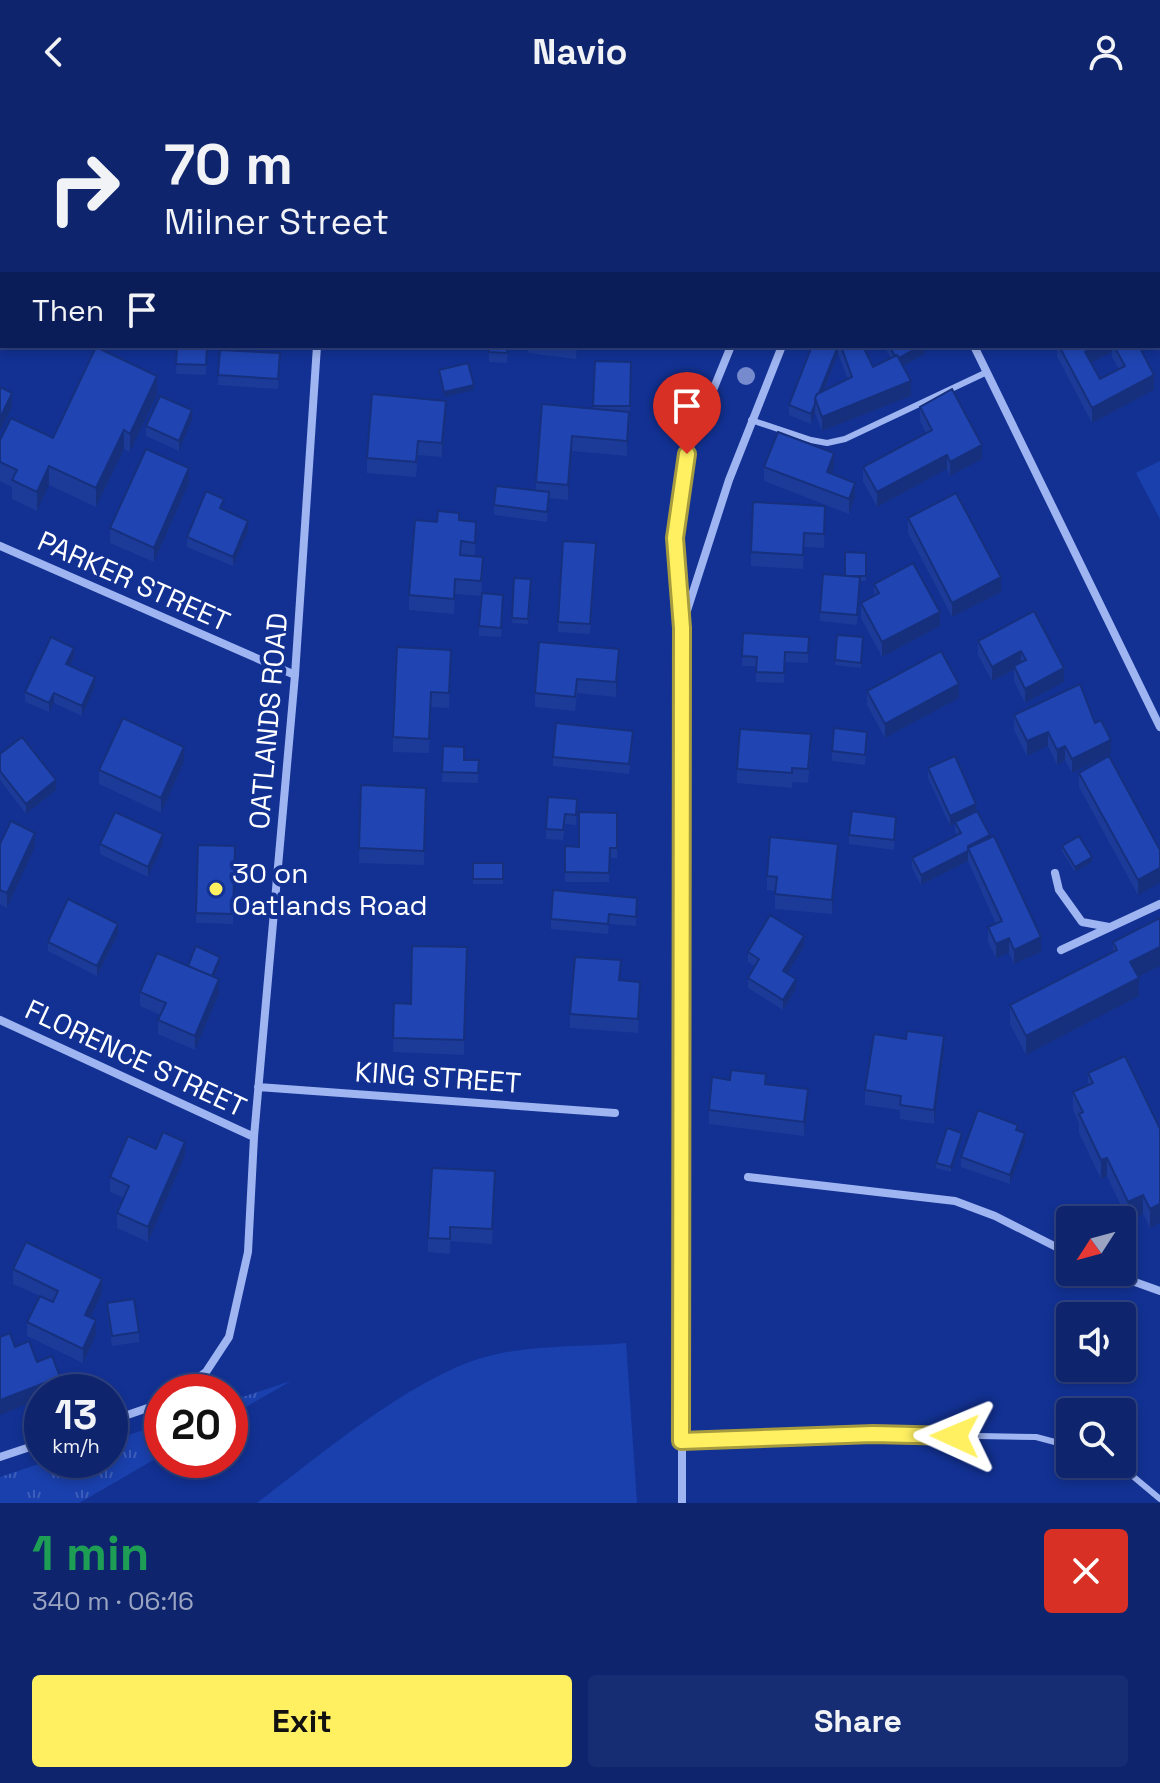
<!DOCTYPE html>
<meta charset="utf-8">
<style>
body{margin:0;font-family:"Space Grotesk",sans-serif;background:#172d73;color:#f1f3f6;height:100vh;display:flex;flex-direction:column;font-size:30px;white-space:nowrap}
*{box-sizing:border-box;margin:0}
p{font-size:26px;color:#9ba5c2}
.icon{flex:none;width:44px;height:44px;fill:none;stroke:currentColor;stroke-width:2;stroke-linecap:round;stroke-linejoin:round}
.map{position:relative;height:1399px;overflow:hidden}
.drawer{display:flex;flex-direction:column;background:#0e256e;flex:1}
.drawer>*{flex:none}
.hud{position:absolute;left:0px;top:0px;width:1160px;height:244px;box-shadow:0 4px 12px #0003,0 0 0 2px #2e4281;background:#0e256e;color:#f1f3f6;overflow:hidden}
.needle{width:52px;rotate:234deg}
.fabs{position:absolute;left:1056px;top:1102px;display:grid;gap:16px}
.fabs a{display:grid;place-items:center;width:80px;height:80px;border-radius:8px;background:#0e256e;box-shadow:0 4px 12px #0003,0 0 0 2px #2e4281;font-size:40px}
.speed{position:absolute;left:24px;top:1270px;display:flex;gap:16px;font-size:40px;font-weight:700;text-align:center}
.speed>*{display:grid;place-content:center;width:104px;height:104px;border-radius:50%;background:#0e256e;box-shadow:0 4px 12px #0003,0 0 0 2px #2e4281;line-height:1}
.speed small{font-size:20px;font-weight:400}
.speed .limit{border:12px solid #d22;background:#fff;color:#111}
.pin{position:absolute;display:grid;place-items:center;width:68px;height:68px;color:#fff;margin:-82px -34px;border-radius:50% 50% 50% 0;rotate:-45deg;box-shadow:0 0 8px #0007}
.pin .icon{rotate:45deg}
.me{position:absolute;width:88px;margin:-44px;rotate:271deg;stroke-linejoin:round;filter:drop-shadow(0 0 6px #0008)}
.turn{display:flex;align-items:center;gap:28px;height:168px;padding:0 32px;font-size:36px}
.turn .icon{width:104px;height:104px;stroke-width:2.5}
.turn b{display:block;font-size:56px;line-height:68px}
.then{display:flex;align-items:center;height:76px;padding:0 32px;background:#0003;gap:16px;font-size:30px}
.round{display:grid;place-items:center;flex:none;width:84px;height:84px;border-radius:8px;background:#172d73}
.overview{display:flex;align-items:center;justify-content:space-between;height:136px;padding:0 32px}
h1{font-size:48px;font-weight:800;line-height:60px;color:#1e9e55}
.button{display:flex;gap:16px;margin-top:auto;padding:16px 32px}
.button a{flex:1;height:92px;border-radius:8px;background:#fff061;color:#111;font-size:32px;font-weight:800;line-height:92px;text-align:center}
.button a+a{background:#172d73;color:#f1f3f6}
header{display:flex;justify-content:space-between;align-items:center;height:104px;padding:0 32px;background:#0e256e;font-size:36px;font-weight:800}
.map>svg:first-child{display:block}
.grass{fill:url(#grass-tufts)}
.garden{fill:#1a40ad}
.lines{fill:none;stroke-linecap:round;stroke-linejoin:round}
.lane{stroke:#9fb5f2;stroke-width:6}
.street{stroke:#9fb5f2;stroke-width:8}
.tree{fill:#768bcd}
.wall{fill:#1c3b99;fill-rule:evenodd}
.shaded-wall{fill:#16307d}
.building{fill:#2045b2;stroke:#16307d;stroke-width:2}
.route-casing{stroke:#a69c3f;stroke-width:20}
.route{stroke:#fff061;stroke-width:14}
.poi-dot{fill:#fff061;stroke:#123193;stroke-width:3}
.labels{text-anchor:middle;stroke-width:8;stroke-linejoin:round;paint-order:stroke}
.street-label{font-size:28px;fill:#fff;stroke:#123193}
.poi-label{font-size:28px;fill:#fff;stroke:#123193;text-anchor:start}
</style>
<header><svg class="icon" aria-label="back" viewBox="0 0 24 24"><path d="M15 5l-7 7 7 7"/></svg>Navio<svg class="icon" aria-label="person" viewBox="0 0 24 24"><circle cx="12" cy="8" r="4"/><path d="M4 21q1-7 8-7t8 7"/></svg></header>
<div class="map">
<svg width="1160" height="1399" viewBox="0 0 1160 1399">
<defs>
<pattern id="grass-tufts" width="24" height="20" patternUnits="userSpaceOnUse" patternTransform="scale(2)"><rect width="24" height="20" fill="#1a40ad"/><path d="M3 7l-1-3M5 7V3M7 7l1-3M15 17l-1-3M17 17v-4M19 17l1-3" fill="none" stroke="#3c5db9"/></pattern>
</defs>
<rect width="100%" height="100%" fill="#123193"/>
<path class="grass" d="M291,1277L230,1312V1297Z
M162,1320V1351L79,1399H0V1373L51,1356H110V1337Z"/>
<path class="garden" d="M1160,357V415L1136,369Z
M626,1239L637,1399H257C318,1353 419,1267 493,1251C535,1241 583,1243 626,1239Z"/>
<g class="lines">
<path class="lane" d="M751,316L811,336L827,339L845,335L987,268
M681,1337L873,1330L1036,1333L1070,1342
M1112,1360L1129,1369L1160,1395"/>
<path class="street" d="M125,0L129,2
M848,0L849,2
M338,2V0
M837,2V0
M880,2L881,0
M974,242L1160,623
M0,442L295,571
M684,516L729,376L782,242
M1055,769L1059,786L1082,818L1109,823
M1061,846L1160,800
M0,916L254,1033
M258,983L615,1009
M748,1073L955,1097L995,1112L1070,1150
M1107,1168L1160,1187
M179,1288L206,1268L229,1233L248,1148L254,1033L295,571L317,242
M110,1317L162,1299
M0,1353L42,1339
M682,1399V524L675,434L679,391L687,350L731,242"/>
</g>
<circle class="tree" cx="746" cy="272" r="9"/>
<path class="wall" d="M402,0H480V2H402Z
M516,0H546V2H516Z
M1160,0V70L1158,69V2Z
M1160,108V139L1158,138V113Z
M1158,174L1160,175V244L1155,242H1158Z
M177,242H207L206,271L176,270Z
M489,242H508L507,259L489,258Z
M528,242H577L576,255L528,249Z
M812,242H863L873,263L891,254L884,242H925V250L903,262L911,292L822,327L815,309L811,320L789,311V301ZM838,250L848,275L824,287Z
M1057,242H1139L1154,286L1092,319L1057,252ZM1112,248V253L1119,265L1100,275L1091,259Z
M220,246L280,249L278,285L218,281Z
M595,257L631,258L630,312L627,352L572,347L568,396L549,394L547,418L494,411V401L536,386V378L593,305Z
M157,291L130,348L124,345L96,403L49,381L37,407L12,395V383L0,377V336L53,334Z
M920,303L982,355L950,372L947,365L877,403L863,377V363L926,329L920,317Z
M446,311L442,353L418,351L416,373L367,369V354Z
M192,316L179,347L146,332V322Z
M764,363L834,364L832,370L855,393L849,410L764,377Z
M189,379L154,458L110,439V424Z
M223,406L248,427L233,462L187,443V433Z
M908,414L1001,488L952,513L908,429Z
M459,416L476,432L475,452L483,467L481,492L455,490L454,510L409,506V491L437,418Z
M825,417L824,444L804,443L803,465L751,462V448Z
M596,449L590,530L558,528V518Z
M866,449V477H860L857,521L820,517V508L845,472Z
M514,474L531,475L528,520L512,519Z
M874,480L940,522L882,553L861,514V499L874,492Z
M503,500L501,533L479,532V522Z
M1034,507L1064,578L1025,599L1014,577V566L992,577L978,551V537Z
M743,529L809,533L808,559L785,558L784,579L756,578V562H742Z
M837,531L863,533L861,564L835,561Z
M74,553L70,562L95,583L82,612L54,599L49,608L25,598V588Z
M619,559L616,593L577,589L575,607L535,603V589Z
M451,560L449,604L431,603L429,649L393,648V633Z
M867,587L959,594L885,634L867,601Z
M1014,611L1095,619L1111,650L1072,669L1065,656L1057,661L1048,642L1027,652L1014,626Z
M633,637L629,670L553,662V653Z
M867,638L865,661L832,657V647Z
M443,642L464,656H479L478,679L442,678Z
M811,645L808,679L792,678V684L737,679V665Z
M0,650L56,686L26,710L0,676Z
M184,658L161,709L99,680V666Z
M928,664L976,707L1041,848L1014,860L1009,849L996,854L988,838V823L996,820L968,757L921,781L912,764V754L957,731L955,728V719L950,722L928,674Z
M1079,669L1160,746L1138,791L1079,683Z
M361,681L426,684L424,761L359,759Z
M577,695L576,721L565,720L563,736L546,735V725Z
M617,709V754H610L609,778H565V742L579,743Z
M896,723L894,746L849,740V731Z
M0,740L35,743L7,804L0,800Z
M100,740H163L148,773L100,750Z
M198,741L235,742L233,820L196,819Z
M1062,742L1092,758L1075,768L1062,747Z
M838,754L832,810L775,805V787L767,786V772Z
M473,759H503V780H473Z
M637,803L636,822L609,820L608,830L551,825V815Z
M118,830L97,872L48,847V838Z
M1113,838L1160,862L1138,873L1139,892L1026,951L1010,920V901L1113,848Z
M804,842L787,870L796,885L783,906L748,884V874L755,862L748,858V848Z
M467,843L464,951L393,948L394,899L411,900Z
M220,858L214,873L219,890L195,946L158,930V916L161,911L140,902V888L188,862Z
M640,892L638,929L570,924V910Z
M944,947L934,1020L900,1015V1006L865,1001V986Z
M1088,969L1160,1025L1150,1124L1143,1110L1128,1117L1107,1072L1101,1075L1079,1029V1019L1073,1006V988L1088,981Z
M766,980L808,1000L804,1032L709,1020V1006Z
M1018,1027L1025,1039L1010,1080L961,1063V1053Z
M962,1034L951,1068L936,1064V1059Z
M156,1045L185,1052L148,1138L117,1124V1109L124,1094L110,1088V1073Z
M495,1082L492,1140L450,1137V1150L428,1148V1134Z
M13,1165L102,1189L90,1213L96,1231L83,1259L27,1232V1218L40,1192L13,1180Z
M107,1199L139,1228V1238L112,1242L107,1208Z"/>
<path class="shaded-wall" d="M838,242V250L818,302L816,297Z
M921,242H925V250L897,265V255Z
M1096,242H1112V248L1085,262V248Z
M1154,271V286L1092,319V304Z
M157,272V291L130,348V330Z
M911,277V292L822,327V313Z
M474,281V286L444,293V288Z
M12,289V303L0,328V314Z
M446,297V311L442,353V339Z
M815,300V309L811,320V310Z
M192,306V316L179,347V337Z
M629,308V322L627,352V337Z
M124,326V345L96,403V384Z
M572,332V347L568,396V381Z
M982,341V355L950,372V358Z
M834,349V364L827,383V368Z
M947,351V365L877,403V388Z
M49,362V381L37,407V388Z
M189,364V379L154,458V444Z
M855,379V393L849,410V395Z
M248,417V427L233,462V453Z
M1001,473V488L952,513V499Z
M940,508V522L882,553V538Z
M74,544V553L66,570V560Z
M619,545V559L616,593V578Z
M1021,547V562H1014V566L992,577V563Z
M1064,564V578L1025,599V585Z
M95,573V583L82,612V602Z
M959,580V594L885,634V620Z
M54,589V599L49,608V599Z
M1048,628V642L1027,652V637Z
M1111,636V650L1072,669V655Z
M1065,642V656L1057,661V646Z
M184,643V658L161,709V694Z
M56,676V686L26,710V700Z
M976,700V710L950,722V712Z
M35,729V743L7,804V789Z
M163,730V740L148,773V763Z
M990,731V741L968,744V757L921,781V771L968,742Z
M838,740V754L832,810V796Z
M1092,753V758L1075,768V763Z
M1160,764V779L1138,791V776Z
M118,820V830L97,872V862Z
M804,832V842L783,877V867Z
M1041,833V848L1014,860V846Z
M1009,834V849L996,854V840Z
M1160,843V862L1130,877V858Z
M220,853V858L211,880V875Z
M1139,874V892L1026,951V932Z
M219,875V890L195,946V932Z
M796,875V885L783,906V896Z
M944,932V947L934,1020V1006Z
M808,985V1000L804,1032V1018Z
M962,1029V1034L951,1068V1063Z
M1025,1029V1039L1010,1080V1071Z
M185,1038V1052L148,1138V1123Z
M1107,1054V1072L1101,1075V1056Z
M1143,1091V1110L1128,1117V1098Z
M1160,1100V1119L1150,1124V1105Z
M102,1175V1189L85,1225V1211Z
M96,1216V1231L83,1259V1245Z
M60,1273V1287L42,1288V1294L0,1311V1296Z"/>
<path class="building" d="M402,0H465V2H402Z
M516,0H531V2H516Z
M621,0H688L687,2H621Z
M1056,0H1160V55H1158V2H1055Z
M1160,108V124L1158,123V113Z
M1158,174L1160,175V230L1158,229Z
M177,242H207L206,261L176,260Z
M489,242H508L507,249L489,248Z
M812,242H838L819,289L817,290L815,294V300L811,310L789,301Z
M841,242H863L873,263L897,251L911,277L822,313L815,294L817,290L852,273Z
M889,242H921L899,254L897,251L895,252Z
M1059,242H1096L1085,248L1100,275L1125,262L1114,242H1139L1154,271L1092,304Z
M96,243L157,272L130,330L124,326L96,384L49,362L37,388L12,376L17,366L0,358V336L11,314L53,334Z
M220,246L280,249L278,275L218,271Z
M595,257L631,258L630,302H593Z
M468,259L474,281L444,288L439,266Z
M0,283L12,289L0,314Z
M952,285L982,341L950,358L947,351L877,388L863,363L932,326L920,303Z
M372,290L446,297L442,339L418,337L416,358L367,354Z
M160,292L192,306L179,337L146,322Z
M542,300L629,308L627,337L572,332L568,381L536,378Z
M778,328L834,349L827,368L855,379L849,395L764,363Z
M146,345L189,364L154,444L110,424Z
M496,382L549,388L547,408L494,401Z
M206,387L224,395L220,404L248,417L233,453L187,433Z
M956,389L1001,473L952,499L908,414Z
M753,398L825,402L824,430L804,429L803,451L751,448Z
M438,407L459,409V416L476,418L475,439L461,437L460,451L483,453L481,477L455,475L454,495L409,491L415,416L437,418Z
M563,437L596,439L590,520L558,518Z
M845,448L866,449V472H845Z
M913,459L940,508L882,538L861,499L879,489L874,480Z
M823,470L860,473L857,511L820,508Z
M514,474L531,475L528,515L512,514Z
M482,489L503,491L501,524L479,522Z
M1034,507L1064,564L1025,585L1014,562L1026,556L1021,547L992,563L978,537Z
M743,529L809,533L808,549L785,548L784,569L756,568L757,553L742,552Z
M837,531L863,533L861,559L835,556Z
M51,533L74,544L66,560L95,573L82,602L54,589L49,599L25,588Z
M539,538L619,545L616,578L577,575L575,593L535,589Z
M397,543L451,546L449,589L431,588L429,635L393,633Z
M941,547L959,580L885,620L867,587Z
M1080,580L1095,619L1101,616L1111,636L1072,655L1065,642L1057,646L1048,628L1027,637L1014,611Z
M123,614L184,643L161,694L99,666Z
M556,619L633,627L629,660L553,653Z
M834,624L867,628L865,651L832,647Z
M740,625L811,630L808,665L792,664V669L737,665Z
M22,633L56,676L26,700L0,667V650Z
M443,642L464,643V656H479L478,669L442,668Z
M955,652L976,700L950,712L928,664Z
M1109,652L1160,746V764L1138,776L1079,669Z
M361,681L426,684L424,747L359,744Z
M548,693L577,695L576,711L565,710L563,726L546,725Z
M852,707L896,713L894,736L849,731Z
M977,707L990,731L968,742V747L921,771L912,754L961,729L955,718Z
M115,708L163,730L148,763L100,740Z
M579,708L617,709V744H610L609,769L565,768V742L579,743Z
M11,717L35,729L7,789L0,786V740Z
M994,732L1041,833L1014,846L1009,834L996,840L988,823L1002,817L968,744Z
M1079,732L1092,753L1075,763L1062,742Z
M770,733L838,740L832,796L775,790L777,773L767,772Z
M198,741L235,742L233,810L196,809Z
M473,759H503V775H473Z
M553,786L637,794L636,813L609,810L608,820L551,815Z
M68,795L118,820L97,862L48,838Z
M770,811L804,832L783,867L796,875L783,896L748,874L759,855L748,848Z
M1160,814V843L1130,858L1139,874L1026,932L1010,901L1117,846L1113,838Z
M196,842L220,853L212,872L188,862Z
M412,842L467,843L464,936L393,934L394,899L411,900Z
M157,849L219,875L195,932L158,916L166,899L140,888Z
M575,853L621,856L619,876L640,878L638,915L570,910Z
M907,927L944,932L934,1006L900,1001L901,992L865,986L874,930L906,935Z
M1125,952L1160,1025V1100L1150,1105L1143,1091L1128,1098L1107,1054L1101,1056L1079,1010L1083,1008L1073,988L1093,979L1088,969Z
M731,966L766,970L765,980L808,985L804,1018L709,1006L712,973L730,976Z
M978,1006L1018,1021L1016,1026L1025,1029L1010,1071L961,1053Z
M947,1024L962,1029L951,1063L936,1059Z
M163,1028L185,1038L148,1123L117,1109L129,1082L110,1073L128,1032L156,1045Z
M432,1064L495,1067L492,1125L450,1123V1135L428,1134Z
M26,1138L102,1175L85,1211L96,1216L83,1245L27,1218L40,1192L53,1198L58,1187L13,1165Z
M134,1195L139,1228L112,1232L107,1199Z
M10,1229L15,1243L29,1237L37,1258L52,1252L60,1273L0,1296V1233Z"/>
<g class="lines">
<defs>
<path id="route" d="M687,350L675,434L682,524L681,1337L873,1330L955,1332"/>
</defs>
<use href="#route" class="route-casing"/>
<use href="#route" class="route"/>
</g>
<circle class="poi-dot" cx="216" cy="785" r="8"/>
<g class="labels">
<g class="street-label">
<text transform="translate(134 477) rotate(24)" y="10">PARKER STREET</text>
<text transform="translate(268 617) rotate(-85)" y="10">OATLANDS ROAD</text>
<text transform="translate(136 954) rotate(25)" y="10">FLORENCE STREET</text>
<text transform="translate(438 973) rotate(4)" y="10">KING STREET</text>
</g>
<g class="poi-label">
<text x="232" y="779">30 on<tspan x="232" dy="32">Oatlands Road</tspan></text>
</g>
</g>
</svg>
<div class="fabs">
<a><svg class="needle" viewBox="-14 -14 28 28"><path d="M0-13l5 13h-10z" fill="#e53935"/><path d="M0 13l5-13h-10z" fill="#9ba5c2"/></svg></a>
<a><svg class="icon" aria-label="sound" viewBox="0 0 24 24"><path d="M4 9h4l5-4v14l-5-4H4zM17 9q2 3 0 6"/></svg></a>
<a><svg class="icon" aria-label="search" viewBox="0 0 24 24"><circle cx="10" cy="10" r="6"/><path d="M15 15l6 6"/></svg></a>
</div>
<div class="speed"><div>13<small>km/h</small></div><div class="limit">20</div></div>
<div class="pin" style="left:687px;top:350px;background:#d93025"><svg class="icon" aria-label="arrive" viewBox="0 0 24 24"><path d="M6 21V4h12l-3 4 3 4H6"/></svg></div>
<svg class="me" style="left:955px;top:1332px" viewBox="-20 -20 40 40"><path d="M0-17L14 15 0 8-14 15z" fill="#fff061" stroke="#fff" stroke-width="4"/></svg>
<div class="hud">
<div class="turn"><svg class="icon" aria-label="right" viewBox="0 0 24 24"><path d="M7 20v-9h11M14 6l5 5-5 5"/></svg><div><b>70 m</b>Milner Street</div></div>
<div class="then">Then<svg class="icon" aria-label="arrive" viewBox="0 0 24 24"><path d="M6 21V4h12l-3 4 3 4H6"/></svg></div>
</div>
</div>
<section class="drawer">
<div class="overview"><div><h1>1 min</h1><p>340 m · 06:16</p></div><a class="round" style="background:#d93025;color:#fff"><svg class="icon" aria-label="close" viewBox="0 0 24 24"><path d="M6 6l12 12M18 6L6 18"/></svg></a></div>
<div class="button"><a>Exit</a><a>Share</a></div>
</section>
